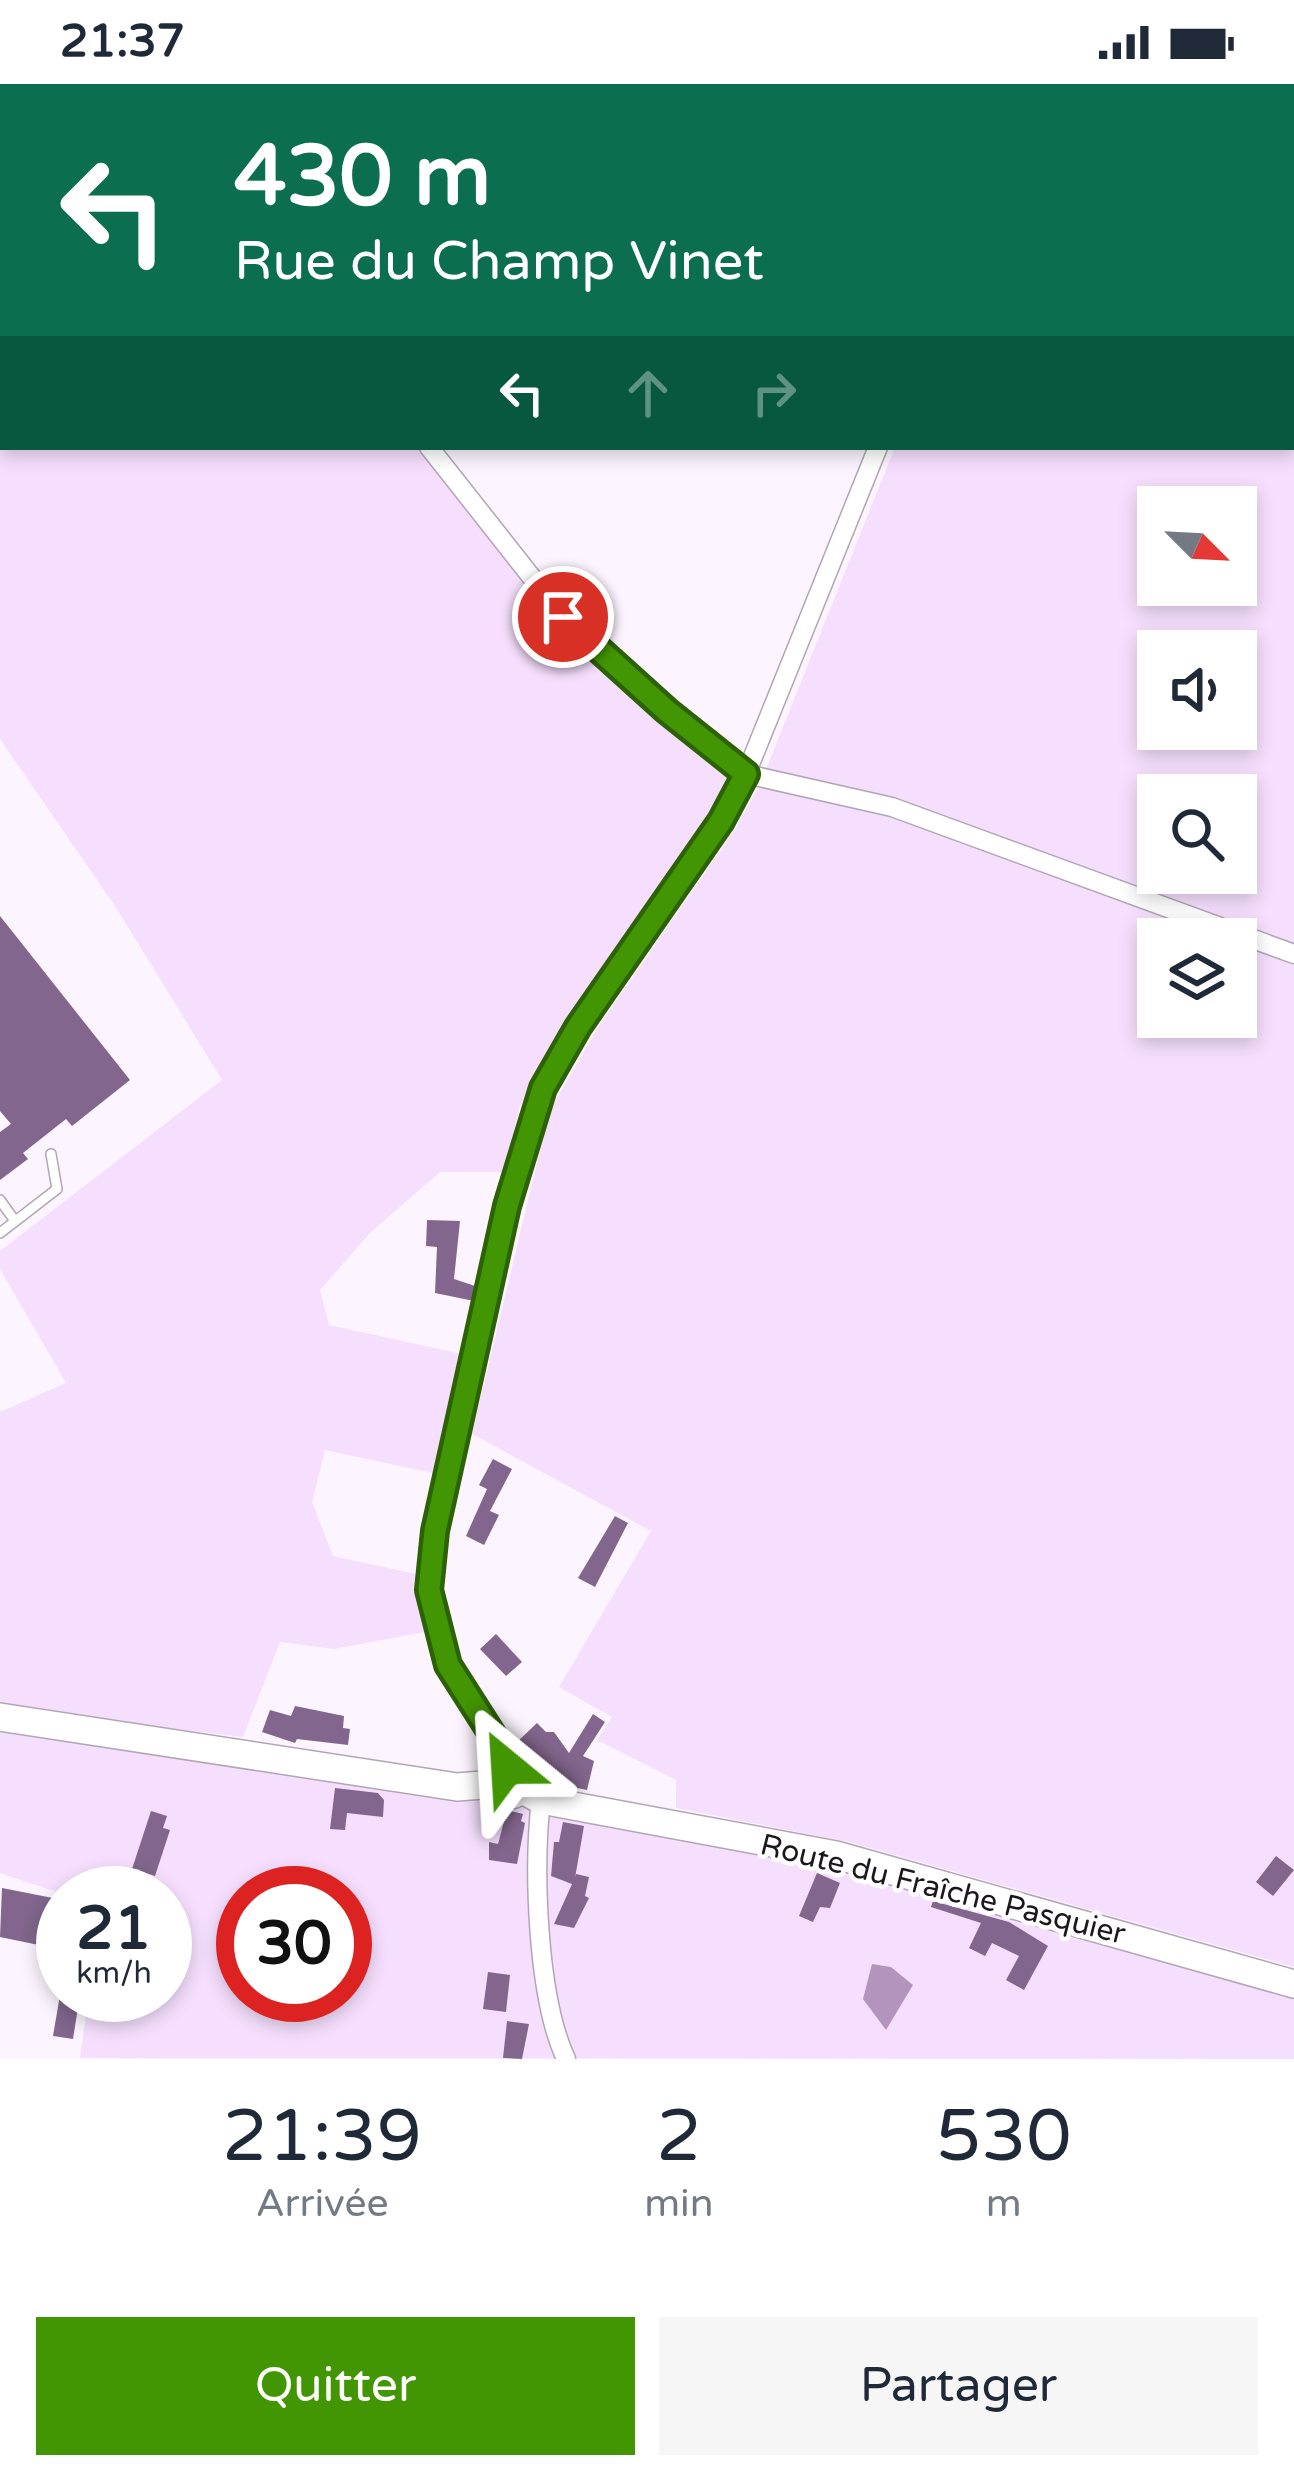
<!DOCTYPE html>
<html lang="fr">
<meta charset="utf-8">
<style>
body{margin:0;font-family:"Varela Round",sans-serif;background:#f6f6f7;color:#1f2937;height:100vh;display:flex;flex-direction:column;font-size:45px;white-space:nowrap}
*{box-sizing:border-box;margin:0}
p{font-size:39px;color:#747a83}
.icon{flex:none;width:66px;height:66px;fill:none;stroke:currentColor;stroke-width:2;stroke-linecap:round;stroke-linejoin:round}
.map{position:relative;height:1975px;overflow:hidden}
.details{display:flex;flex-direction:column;background:#fff;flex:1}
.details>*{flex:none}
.guide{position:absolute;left:0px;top:0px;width:1296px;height:366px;box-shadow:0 6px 18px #0003;background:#0b6e4f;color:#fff;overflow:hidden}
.needle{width:78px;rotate:114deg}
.buttons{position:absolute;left:1137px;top:402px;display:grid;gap:24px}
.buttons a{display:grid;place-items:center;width:120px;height:120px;border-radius:0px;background:#fff;box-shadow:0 6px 18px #0003;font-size:60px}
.speed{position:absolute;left:36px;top:1782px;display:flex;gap:24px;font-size:60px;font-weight:700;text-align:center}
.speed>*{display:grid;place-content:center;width:156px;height:156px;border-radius:50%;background:#fff;box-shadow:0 6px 18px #0003;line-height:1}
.speed small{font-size:30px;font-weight:400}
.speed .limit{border:18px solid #d22;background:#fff;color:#111}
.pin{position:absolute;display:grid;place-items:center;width:102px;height:102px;color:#fff;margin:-51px;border:6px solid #fff;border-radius:50%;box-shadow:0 3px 12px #0007}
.me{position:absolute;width:132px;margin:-66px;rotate:333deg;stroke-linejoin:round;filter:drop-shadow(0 0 9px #0008)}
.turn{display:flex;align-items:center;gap:42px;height:252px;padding:0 36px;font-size:54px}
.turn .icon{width:156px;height:156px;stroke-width:2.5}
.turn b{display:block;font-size:84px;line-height:102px}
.lanes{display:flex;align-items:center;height:114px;padding:0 36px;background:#0003;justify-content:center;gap:60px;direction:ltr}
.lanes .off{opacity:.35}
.eta{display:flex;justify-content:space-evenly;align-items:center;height:204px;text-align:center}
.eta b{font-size:72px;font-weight:600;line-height:84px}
.action{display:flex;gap:24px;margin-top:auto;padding:24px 36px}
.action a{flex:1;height:138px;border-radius:0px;background:#439603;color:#fff;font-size:48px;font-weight:600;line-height:138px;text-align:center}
.action a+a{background:#f6f6f7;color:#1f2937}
.status{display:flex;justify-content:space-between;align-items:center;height:84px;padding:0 60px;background:#fff;direction:ltr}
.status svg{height:33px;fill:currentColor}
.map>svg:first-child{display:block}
.green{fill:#f6dffe;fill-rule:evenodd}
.water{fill:#b294bd}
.building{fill:#82668d}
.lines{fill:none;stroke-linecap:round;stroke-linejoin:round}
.service-casing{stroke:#b2a6b6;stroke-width:12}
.minor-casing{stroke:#b2a6b6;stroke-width:21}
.secondary-casing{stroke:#b2a6b6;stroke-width:30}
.path{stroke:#948e95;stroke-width:3;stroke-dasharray:6 9;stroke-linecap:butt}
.service{stroke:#fff;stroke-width:9}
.minor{stroke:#fff;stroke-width:18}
.secondary{stroke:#fff;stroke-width:27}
.route-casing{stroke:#2c6202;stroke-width:30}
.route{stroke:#439603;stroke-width:21}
.labels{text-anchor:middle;stroke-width:9;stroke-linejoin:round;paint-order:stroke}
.street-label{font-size:30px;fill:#1b171c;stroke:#fff}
</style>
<div class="status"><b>21:37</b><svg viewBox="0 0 49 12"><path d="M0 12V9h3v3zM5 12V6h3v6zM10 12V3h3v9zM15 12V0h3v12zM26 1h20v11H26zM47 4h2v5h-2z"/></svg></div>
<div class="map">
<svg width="1294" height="1975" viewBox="0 0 1294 1975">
<rect width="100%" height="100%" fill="#fcf4fe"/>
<path class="green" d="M0,0H510L3,3V363H429L563,533L734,693L713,732L591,900L557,956L520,1022L504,1088H440L371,1148L320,1206L329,1241L462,1270L437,1390L325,1366L312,1418L333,1472L421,1491L430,1547L334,1565L280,1558L243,1653L0,1624V1328L66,1299L0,1185V1167L222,996L117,825L0,655Z
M1294,130V1883L849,1758L676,1724V1696L597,1656L612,1633L559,1603L651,1447L472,1350L549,1028L596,946L736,744L761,698L895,363H1293ZM1158,423H1236V501H1158ZM1158,567H1236V645H1158ZM1158,711H1236V789H1158ZM1158,855H1236V933H1158Z
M0,1643L836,1771L1294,1900V1975L80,1974L89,1911H165V1809L63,1810L0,1789ZM243,1809H345V1911H243Z"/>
<path class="water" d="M872,1880L891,1883L913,1901L886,1946L863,1915Z"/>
<path class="building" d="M0,832L130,996L72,1042L66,1035L23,1069L28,1075L0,1096V1048L11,1040L0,1027Z
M427,1136L460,1137L454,1195L478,1203L474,1217L435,1209L437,1163L426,1162Z
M493,1375L512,1385L490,1427L499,1431L484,1461L466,1452L487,1405L479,1401Z
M615,1432L628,1439L595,1503L578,1494Z
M496,1550L522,1578L506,1592L480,1565Z
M295,1622L344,1632L343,1644L350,1645L348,1661L297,1655L295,1659L262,1648L270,1626L291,1632Z
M593,1630L605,1638L583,1672L594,1677L587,1706L543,1697L515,1660L537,1639L546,1648H554L569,1669Z
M335,1704L378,1709L384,1716L383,1733L347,1729L345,1746L330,1745Z
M507,1726L523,1730L521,1737L525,1739L517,1780L489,1776V1758L498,1760Z
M151,1727L167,1732L163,1744L170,1746L155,1792L132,1785Z
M563,1738L584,1742L575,1794L576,1790L589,1793L585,1812L589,1814L574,1844L554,1840L572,1800L551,1792L554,1758H559Z
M1276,1772L1294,1786L1273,1812L1256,1798Z
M817,1789L840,1799L830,1824L820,1823L813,1838L799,1832Z
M2,1804L63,1816V1866L0,1853Z
M933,1817L1009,1838L1048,1862L1024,1906L1006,1896L1019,1872L992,1859L985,1872L969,1864L981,1839L931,1823Z
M488,1888L510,1891L506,1928L483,1925Z
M60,1911H80L73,1955L53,1952Z
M507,1937L529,1940L522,1975L503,1974Z"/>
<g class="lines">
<defs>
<path id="service" d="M0,1116L15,1137
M0,1149L57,1105L51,1070"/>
<path id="minor" d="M1132,0L1136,3
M1021,3L1022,0
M0,53H3
M429,363L563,533L667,627L746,690L892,723L1294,870
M507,1683C502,1659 484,1637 471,1617C432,1556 428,1517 435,1447L531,1033L578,943L721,737L746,690L878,363
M541,1716C533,1785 537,1913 566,1975"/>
<path id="secondary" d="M0,1633L457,1703L495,1700
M495 1697a14 14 0 1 1 28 0a14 14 0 1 1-28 0Z
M521,1705L541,1716L836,1771L1294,1900"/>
</defs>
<use href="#service" class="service-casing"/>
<use href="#minor" class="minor-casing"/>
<use href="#secondary" class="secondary-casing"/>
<path class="path" d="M1293,112L1294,113"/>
<use href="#service" class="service"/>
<use href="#minor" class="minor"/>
<use href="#secondary" class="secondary"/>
</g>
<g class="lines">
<defs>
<path id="route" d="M507,1683L492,1650L448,1581L429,1506L435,1447L507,1122L543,1004L578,943L721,737L746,690L667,627L563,533"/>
</defs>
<use href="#route" class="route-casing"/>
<use href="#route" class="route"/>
</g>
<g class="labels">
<g class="street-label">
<text transform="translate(943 1805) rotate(14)" y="10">Route du Fraîche Pasquier</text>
</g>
</g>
</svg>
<div class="buttons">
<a><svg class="needle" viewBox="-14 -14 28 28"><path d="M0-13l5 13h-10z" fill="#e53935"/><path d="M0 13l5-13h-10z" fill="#747a83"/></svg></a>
<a><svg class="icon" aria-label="sound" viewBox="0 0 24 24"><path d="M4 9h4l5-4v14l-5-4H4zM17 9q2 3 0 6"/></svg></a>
<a><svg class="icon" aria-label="search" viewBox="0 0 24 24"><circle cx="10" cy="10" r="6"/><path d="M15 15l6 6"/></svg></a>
<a><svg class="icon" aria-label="layers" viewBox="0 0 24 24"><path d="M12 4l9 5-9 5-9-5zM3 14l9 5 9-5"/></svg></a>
</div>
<div class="speed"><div>21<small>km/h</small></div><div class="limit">30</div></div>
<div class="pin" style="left:563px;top:533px;background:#d93025"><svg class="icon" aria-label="arrive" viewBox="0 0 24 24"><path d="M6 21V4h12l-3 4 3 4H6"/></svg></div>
<svg class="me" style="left:507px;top:1683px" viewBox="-20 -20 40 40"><path d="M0-17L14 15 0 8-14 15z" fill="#439603" stroke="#fff" stroke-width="4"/></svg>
<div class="guide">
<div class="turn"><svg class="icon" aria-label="left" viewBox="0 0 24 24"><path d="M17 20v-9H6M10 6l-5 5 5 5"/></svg><div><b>430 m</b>Rue du Champ Vinet</div></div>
<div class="lanes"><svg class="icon" aria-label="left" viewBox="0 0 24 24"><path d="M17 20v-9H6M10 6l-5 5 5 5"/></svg><svg class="icon off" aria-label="ahead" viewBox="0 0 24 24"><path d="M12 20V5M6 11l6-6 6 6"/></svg><svg class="icon off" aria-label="right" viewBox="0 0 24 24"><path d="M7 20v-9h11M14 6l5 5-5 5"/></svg></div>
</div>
</div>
<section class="details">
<div class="eta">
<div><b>21:39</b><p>Arrivée</p></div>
<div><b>2</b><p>min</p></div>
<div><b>530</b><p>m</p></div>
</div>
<div class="action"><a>Quitter</a><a>Partager</a></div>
</section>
